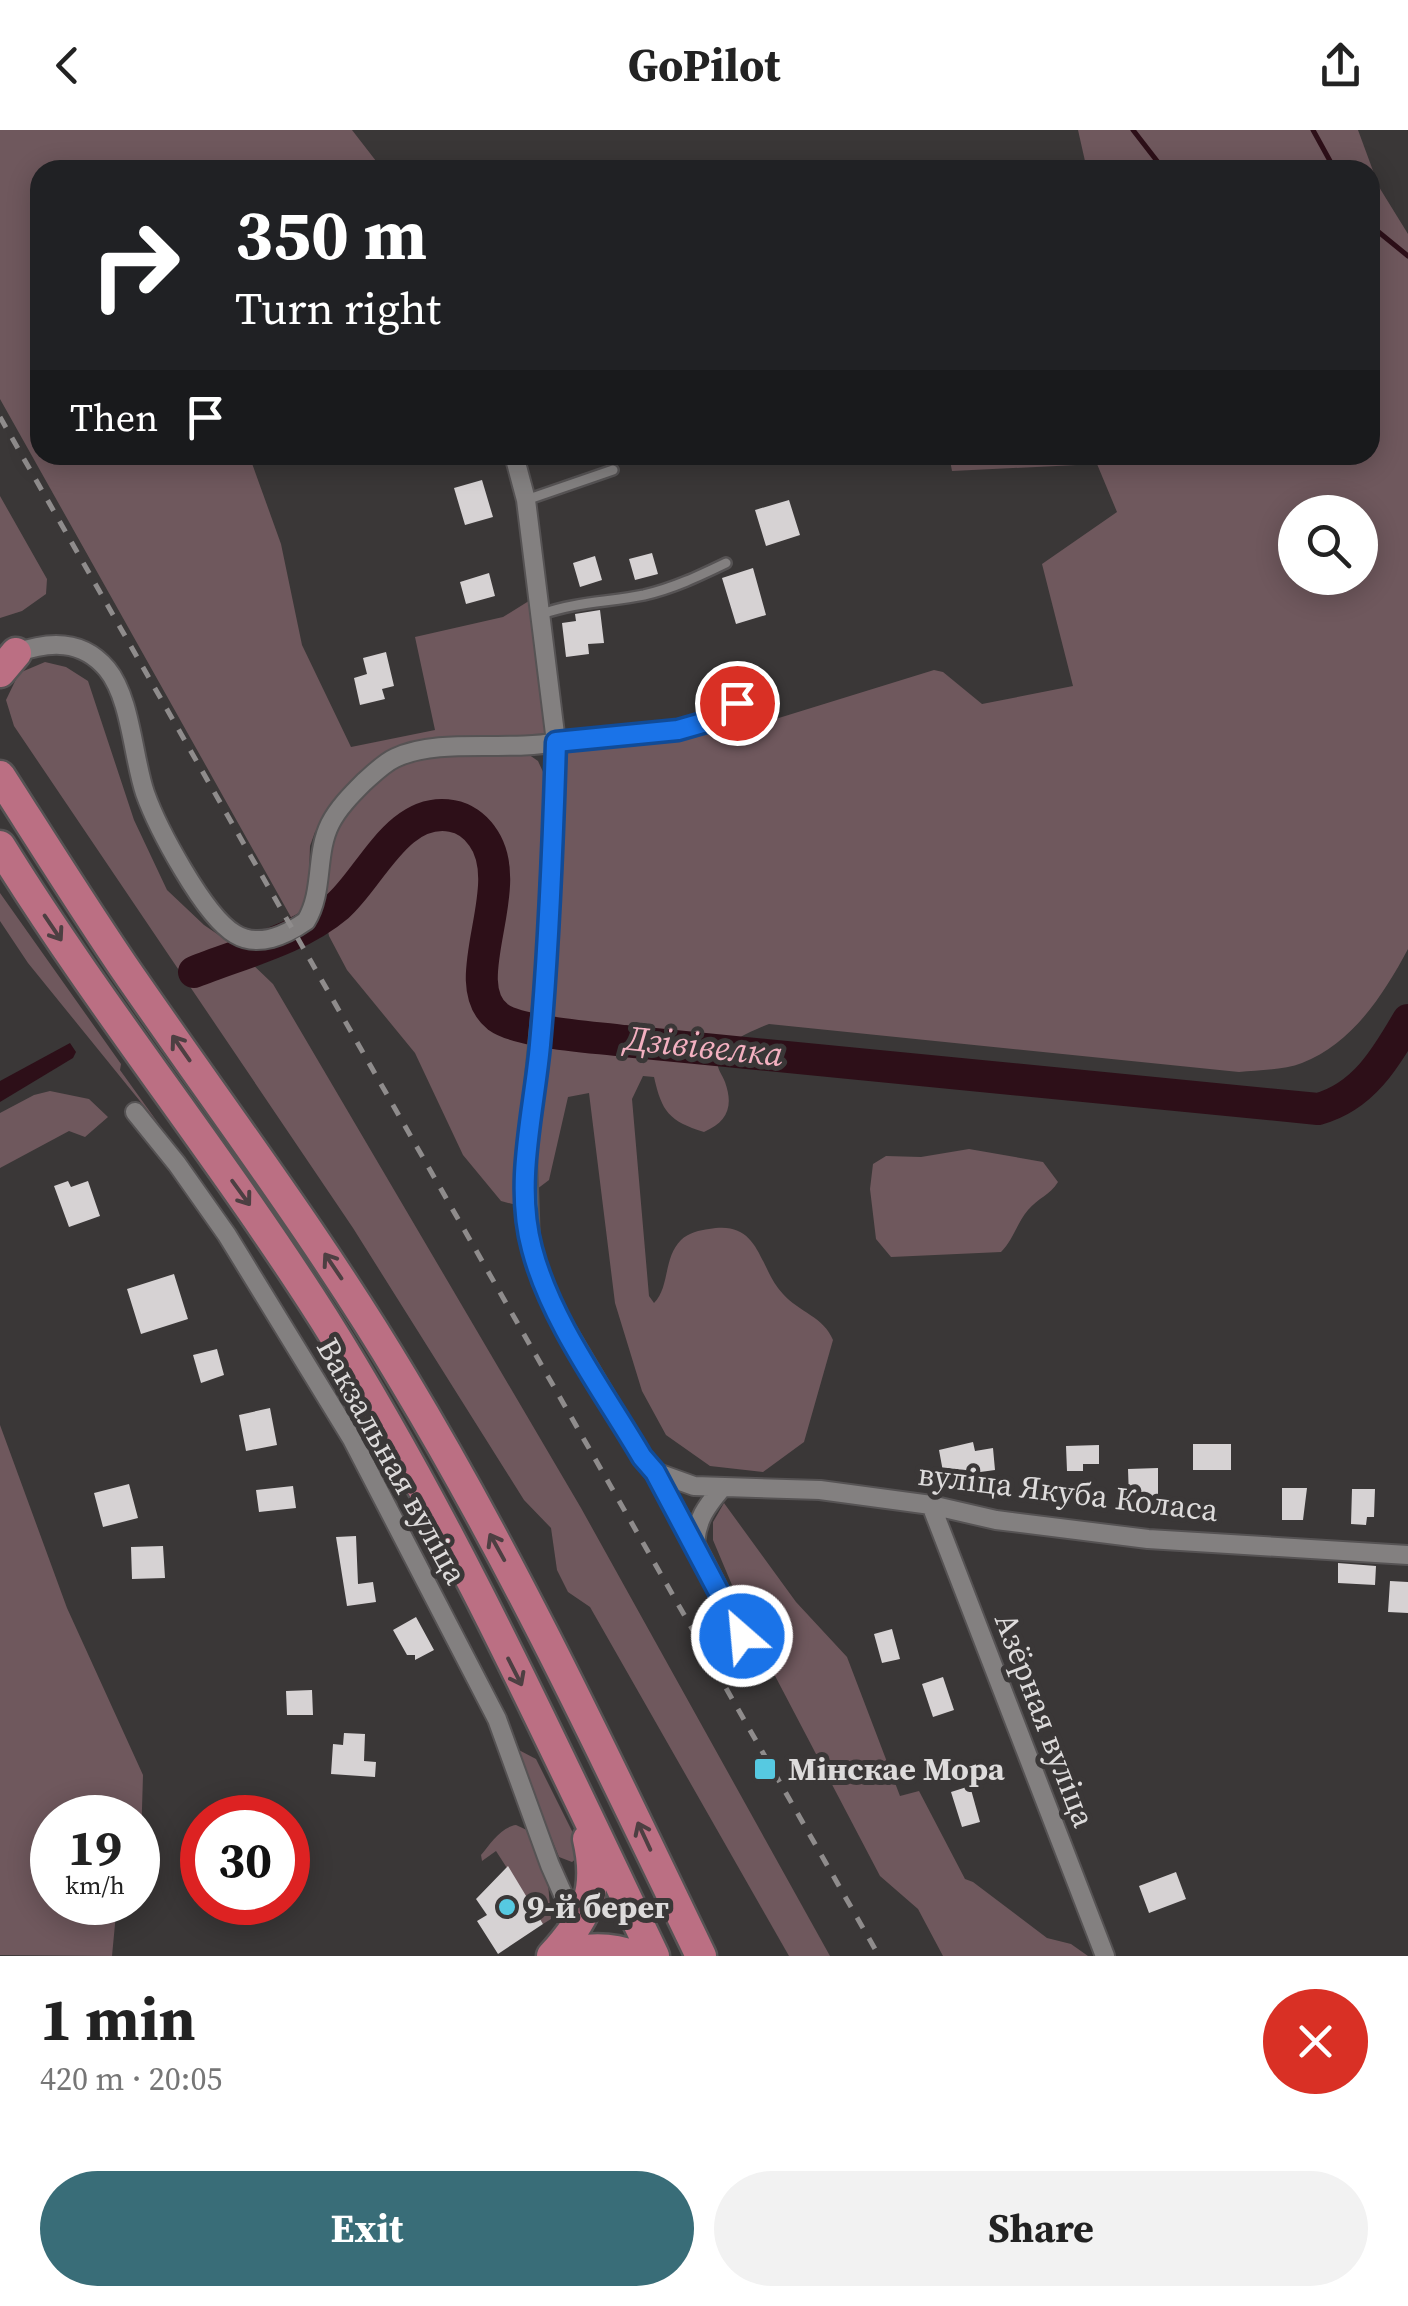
<!DOCTYPE html>
<meta charset="utf-8">
<style>
body{margin:0;font-family:"Source Serif 4",serif;background:#f2f2f2;color:#222;height:100vh;display:flex;flex-direction:column;font-size:38px;white-space:nowrap}
*{box-sizing:border-box;margin:0}
p{font-size:32px;color:#767676}
.icon{flex:none;width:55px;height:55px;fill:none;stroke:currentColor;stroke-width:2;stroke-linecap:round;stroke-linejoin:round}
.map{position:relative;height:1826px;overflow:hidden}
.side{display:flex;flex-direction:column;background:#fff;flex:1}
.side>*{flex:none}
.hud{position:absolute;left:30px;top:30px;width:1350px;height:305px;border-radius:30px;box-shadow:0 5px 25px #0003;background:#202124;color:#fff;overflow:hidden}
.buttons{position:absolute;left:1278px;top:365px;display:grid;gap:20px}
.buttons a{display:grid;place-items:center;width:100px;height:100px;border-radius:50%;background:#fff;box-shadow:0 5px 25px #0003;font-size:50px}
.speed{position:absolute;left:30px;top:1665px;display:flex;gap:20px;font-size:50px;font-weight:700;text-align:center}
.speed>*{display:grid;place-content:center;width:130px;height:130px;border-radius:50%;background:#fff;box-shadow:0 5px 25px #0003;line-height:1}
.speed small{font-size:25px;font-weight:400}
.speed .limit{border:15px solid #d22;background:#fff;color:#111}
.pin{position:absolute;display:grid;place-items:center;width:85px;height:85px;color:#fff;margin:-42px;border:5px solid #fff;border-radius:50%;box-shadow:0 2px 10px #0007}
.me{position:absolute;width:110px;margin:-55px;rotate:333deg;stroke-linejoin:round;filter:drop-shadow(0 0 8px #0008)}
.turn{display:flex;align-items:center;gap:35px;height:210px;padding:0 40px;font-size:45px}
.turn .icon{width:130px;height:130px;stroke-width:2.5}
.turn b{display:block;font-size:70px;line-height:85px}
.then{display:flex;align-items:center;height:95px;padding:0 40px;background:#0003;gap:20px;font-size:38px}
.round{display:grid;place-items:center;flex:none;width:105px;height:105px;border-radius:52px;background:#f2f2f2}
.summary{display:flex;align-items:center;justify-content:space-between;height:170px;padding:0 40px}
h1{font-size:60px;font-weight:700;line-height:75px}
.cta{display:flex;gap:20px;margin-top:auto;padding:20px 40px}
.cta a{flex:1;height:115px;border-radius:60px;background:#396d78;color:#fff;font-size:40px;font-weight:700;line-height:115px;text-align:center}
.cta a+a{background:#f2f2f2;color:#222}
header{display:flex;justify-content:space-between;align-items:center;height:130px;padding:0 40px;background:#fff;font-size:45px;font-weight:700}
.map>svg:first-child{display:block}
.green{fill:#6f585d;fill-rule:evenodd}
.water{fill:#2d0f18}
.lines{fill:none;stroke-linecap:round;stroke-linejoin:round}
.stream{stroke:#2d0f18;stroke-width:5}
.river{stroke:#2d0f18;stroke-width:32}
.building{fill:#d6d2d3}
.service-casing{stroke:#565354;stroke-width:14}
.minor-casing{stroke:#565354;stroke-width:22}
.trunk-casing{stroke:#565354;stroke-width:35}
.service{stroke:#838080;stroke-width:9}
.minor{stroke:#838080;stroke-width:18}
.trunk{stroke:#bb6f83;stroke-width:30}
.rail{stroke:#8f8c8c;stroke-width:5;stroke-dasharray:12 12;stroke-linecap:butt}
.oneway{stroke:#4d3f42}
.route-casing{stroke:#114b97;stroke-width:25}
.route{stroke:#1a73e8;stroke-width:18}
.poi-dot{fill:#56c9e1;stroke:#3a3737;stroke-width:4}
.labels{text-anchor:middle;stroke-width:10;stroke-linejoin:round;paint-order:stroke}
.street-label{font-size:32px;fill:#dddbdb;stroke:#3a3737}
.poi-label{font-size:32px;font-weight:bold;fill:#dddbdb;stroke:#3a3737;text-anchor:start}
.water-label{font-size:35px;font-style:italic;fill:#f3b0c0;stroke:#3a3737}
</style>
<header><svg class="icon" aria-label="back" viewBox="0 0 24 24"><path d="M15 5l-7 7 7 7"/></svg>GoPilot<svg class="icon" aria-label="share" viewBox="0 0 24 24"><path d="M12 15V3M7 8l5-5 5 5M5 13v7h14v-7"/></svg></header>
<div class="map">
<svg width="1408" height="1826" viewBox="0 0 1408 1826">
<rect width="100%" height="100%" fill="#3a3737"/>
<path class="green" d="M0,0H352L383,40H40V325H249L281,414L302,515L351,617L435,600L415,507L503,487L540,464L550,611L433,614L340,665L315,702L310,716L308,774L300,785L292,789L0,269Z
M1078,0H1358L1379,57L1408,104V819C1384,864 1352,914 1302,933C1284,940 1259,940 1239,942L769,894C753,900 724,912 718,930C716,938 722,944 725,952C734,977 727,992 704,1002C669,991 662,982 654,947L643,946L632,969L649,1166L654,1173C670,1157 663,1128 681,1110C688,1103 700,1100 709,1099C761,1089 758,1138 783,1164C799,1182 824,1187 833,1210L804,1312L763,1342L710,1336L666,1305L642,1261L615,1173L589,963L568,967L549,1050L516,1075L501,1071L463,1025L415,923L347,840L329,806L321,766L336,687L366,659L399,633L439,623L525,622L538,631L544,644L539,827L556,612L769,591L934,540L943,542L982,574L1073,556L1042,434L1117,382L1097,334L952,341L949,325H1370V40H1087ZM1295,382H1360V448H1295Z
M0,366L47,449L46,464L22,481L0,488Z
M45,532L66,537L88,551L134,690L167,760L204,795L229,812L273,854L581,1378L830,1826H789L590,1477L568,1462L557,1440L551,1398L524,1370L353,1098L14,596L6,570L19,543Z
M0,763L121,934L120,940L161,997L28,833L0,791Z
M50,961L89,969L108,987L85,1007L69,1001L0,1038V983L34,965Z
M969,1019L1043,1032L1058,1052C1050,1065 1038,1068 1028,1080C1017,1093 1013,1110 1001,1122L891,1127L876,1109L870,1059L873,1034L886,1026L921,1027Z
M0,1295L67,1478L143,1645L141,1712L138,1717V1688H52V1772L117,1773L112,1826L0,1825Z
M724,1373L796,1472L847,1527L900,1666L919,1661L965,1749L973,1752L1047,1808L1071,1814L1088,1826H943L918,1779L880,1746L751,1500L713,1410V1392Z
M515,1618L536,1629L583,1723L572,1732L559,1727Z
M516,1695L529,1701L548,1753L551,1789L543,1794L496,1721L482,1731L481,1725C490,1714 501,1697 516,1695Z"/>
<path class="water" d="M70,913L76,922L73,928L0,972V951Z"/>
<g class="lines">
<path class="stream" d="M1133,0L1164,40
M1313,0L1335,40
M1370,95L1408,126"/>
<path class="river" d="M194,842C241,823 298,810 338,776C371,747 398,676 452,686C464,688 475,696 482,706C520,757 453,852 498,887C520,903 594,907 624,911L1318,979C1363,967 1386,928 1408,890"/>
</g>
<path class="building" d="M482,350L493,387L465,395L454,358Z
M789,370L800,405L766,416L755,380Z
M652,423L658,444L635,450L629,429Z
M595,426L602,450L580,457L573,433Z
M753,438L766,485L736,494L722,448Z
M489,443L495,466L466,474L460,452Z
M600,480L604,513L588,514L589,524L566,527L562,493L576,491L575,484Z
M386,522L394,556L382,559L385,569L360,575L354,548L367,544L363,528Z
M68,1051L71,1057L88,1051L100,1086L69,1097L54,1056Z
M174,1144L188,1189L141,1204L127,1159Z
M217,1219L224,1245L201,1253L193,1225Z
M270,1278L277,1315L246,1321L239,1285Z
M973,1312L975,1321L993,1318L995,1340L944,1347L939,1320Z
M1193,1314H1231V1340H1193Z
M1099,1315V1334H1083V1341H1067L1066,1316Z
M1158,1338V1367H1129L1128,1339Z
M129,1354L138,1388L103,1397L94,1363Z
M293,1356L296,1378L259,1382L256,1360Z
M1282,1358H1307L1303,1390H1282Z
M1352,1359H1375L1374,1387H1367L1366,1395L1351,1394Z
M356,1406L358,1454L373,1452L376,1472L347,1476L336,1407Z
M163,1416L165,1448L132,1449L131,1417Z
M1338,1433L1376,1436L1375,1455L1338,1453Z
M1390,1451L1408,1452V1483L1388,1482Z
M416,1487L434,1520L415,1530V1525H407L393,1500Z
M892,1499L900,1529L882,1533L874,1504Z
M943,1547L954,1580L933,1587L922,1554Z
M312,1560L313,1585H287L286,1561Z
M344,1603L365,1604L364,1631L376,1632L375,1647L331,1644L333,1614L343,1615Z
M970,1656L980,1692L962,1697L951,1662Z
M508,1736L543,1794L498,1824L477,1791L487,1785L476,1769Z
M1176,1742L1186,1769L1149,1783L1139,1756Z"/>
<g class="lines">
<defs>
<path id="service" d="M526,370L613,340
M542,484C575,472 610,472 644,465C674,458 699,446 726,433
M557,612C619,606 685,609 737,573"/>
<path id="minor" d="M514,325L526,370L556,612L546,836L527,1026L530,1114L541,1150L556,1182L642,1327L655,1342L694,1356L820,1360L931,1375L996,1390L1148,1409L1408,1425
M16,523C49,511 82,509 107,539C131,568 133,628 145,663C157,697 204,786 235,804C258,818 286,805 306,791C324,762 315,724 330,694C338,678 352,664 364,652C373,644 384,633 395,628C439,607 508,622 556,612
M135,982L177,1034L227,1105L352,1309L497,1589L550,1735L578,1798
M656,1344L695,1413
M721,1359C706,1377 697,1389 695,1413L758,1536
M931,1375L1105,1826"/>
<path id="trunk" d="M0,542L16,523
M0,646C41,710 81,774 123,836C217,973 318,1106 403,1249C515,1435 607,1631 701,1826
M0,716C101,879 222,1028 324,1189C451,1391 551,1611 654,1826
M552,1826C587,1788 600,1761 588,1709
M557,1826C582,1818 609,1816 634,1826"/>
</defs>
<use href="#service" class="service-casing"/>
<use href="#minor" class="minor-casing"/>
<use href="#trunk" class="trunk-casing"/>
<use href="#service" class="service"/>
<use href="#minor" class="minor"/>
<use href="#trunk" class="trunk"/>
<path class="rail" d="M0,287L879,1826"/>
</g>
<defs><path id="oneway-shaft" d="M-6 0H5M1.5-3L5.5 0L1.5 3" fill="none" stroke-width="1.6" stroke-linecap="round" stroke-linejoin="round" transform="scale(2.5)"/></defs>
<g class="oneway">
<use href="#oneway-shaft" transform="translate(53 798) rotate(56)"/>
<use href="#oneway-shaft" transform="translate(181 918) rotate(-125)"/>
<use href="#oneway-shaft" transform="translate(241 1063) rotate(54)"/>
<use href="#oneway-shaft" transform="translate(333 1136) rotate(-124)"/>
<use href="#oneway-shaft" transform="translate(497 1417) rotate(-119)"/>
<use href="#oneway-shaft" transform="translate(515 1542) rotate(63)"/>
<use href="#oneway-shaft" transform="translate(644 1706) rotate(-115)"/>
</g>
<g class="lines">
<defs>
<path id="route" d="M737,573L713,590L678,600L556,612C553,713 549,815 540,915C534,982 514,1053 532,1119C551,1192 604,1262 642,1327L655,1342L742,1506"/>
</defs>
<use href="#route" class="route-casing"/>
<use href="#route" class="route"/>
</g>
<g class="poi-dot">
<rect x="753" y="1627" width="24" height="24" rx="5"/>
<circle cx="507" cy="1777" r="10"/>
</g>
<g class="labels">
<g class="street-label">
<text transform="translate(392 1331) rotate(61)" y="11">Вакзальная вуліца</text>
<text transform="translate(1068 1362) rotate(7)" y="11">вуліца Якуба Коласа</text>
<text transform="translate(1045 1590) rotate(69)" y="11">Азёрная вуліца</text>
</g>
<g class="poi-label">
<text x="788" y="1650">Мінскае Мора</text>
<text x="527" y="1788">9-й берег</text>
</g>
<g class="water-label">
<text transform="translate(704 916) rotate(6)" y="12">Дзівівелка</text>
</g>
</g>
</svg>
<div class="buttons">
<a><svg class="icon" aria-label="search" viewBox="0 0 24 24"><circle cx="10" cy="10" r="6"/><path d="M15 15l6 6"/></svg></a>
</div>
<div class="speed"><div>19<small>km/h</small></div><div class="limit">30</div></div>
<div class="pin" style="left:737px;top:573px;background:#d93025"><svg class="icon" aria-label="arrive" viewBox="0 0 24 24"><path d="M6 21V4h12l-3 4 3 4H6"/></svg></div>
<svg class="me" style="left:742px;top:1506px" viewBox="-20 -20 40 40"><circle r="17" fill="#1a73e8" stroke="#fff" stroke-width="3"/><path d="M0-11L8 9 0 5-8 9z" fill="#fff"/></svg>
<div class="hud">
<div class="turn"><svg class="icon" aria-label="right" viewBox="0 0 24 24"><path d="M7 20v-9h11M14 6l5 5-5 5"/></svg><div><b>350 m</b>Turn right</div></div>
<div class="then">Then<svg class="icon" aria-label="arrive" viewBox="0 0 24 24"><path d="M6 21V4h12l-3 4 3 4H6"/></svg></div>
</div>
</div>
<section class="side">
<div class="summary"><div><h1>1 min</h1><p>420 m · 20:05</p></div><a class="round" style="background:#d93025;color:#fff"><svg class="icon" aria-label="close" viewBox="0 0 24 24"><path d="M6 6l12 12M18 6L6 18"/></svg></a></div>
<div class="cta"><a>Exit</a><a>Share</a></div>
</section>
